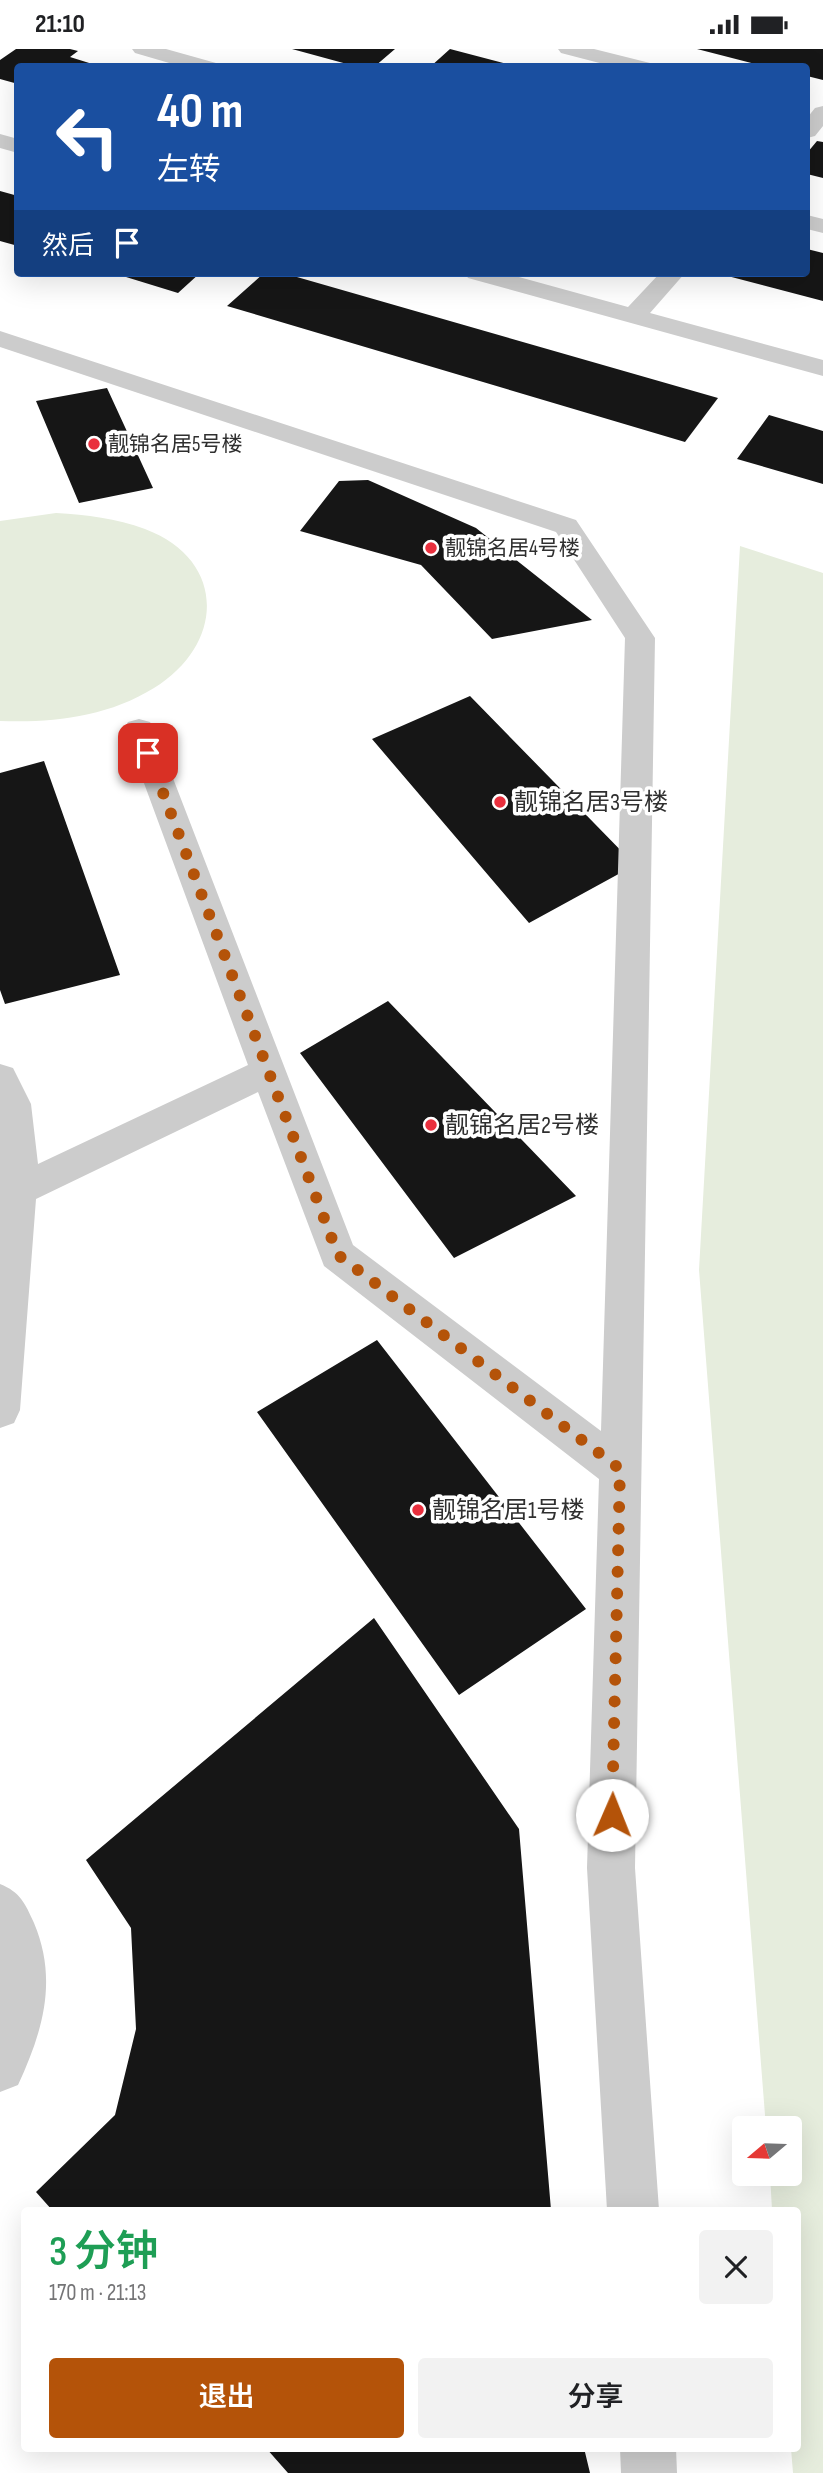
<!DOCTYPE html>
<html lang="zh">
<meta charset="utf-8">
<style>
body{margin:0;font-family:"Sofia Sans Condensed","Noto Sans SC",sans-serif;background:#f2f2f2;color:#202124;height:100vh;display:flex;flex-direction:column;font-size:26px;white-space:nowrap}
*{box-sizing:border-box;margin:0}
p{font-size:23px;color:#757577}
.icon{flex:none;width:38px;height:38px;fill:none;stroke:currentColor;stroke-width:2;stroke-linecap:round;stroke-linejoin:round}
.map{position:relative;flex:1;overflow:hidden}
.drawer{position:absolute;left:21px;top:2158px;width:780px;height:245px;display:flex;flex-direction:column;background:#fff;border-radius:7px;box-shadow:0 7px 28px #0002}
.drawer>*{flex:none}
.hud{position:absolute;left:14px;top:14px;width:796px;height:214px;border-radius:7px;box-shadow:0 7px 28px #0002;background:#1a4fa0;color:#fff;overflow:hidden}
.needle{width:46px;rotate:251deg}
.tools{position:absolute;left:732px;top:2067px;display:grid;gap:14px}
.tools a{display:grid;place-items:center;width:70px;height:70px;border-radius:7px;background:#fff;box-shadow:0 7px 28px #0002;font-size:35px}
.pin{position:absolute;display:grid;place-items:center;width:60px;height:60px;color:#fff;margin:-30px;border-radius:14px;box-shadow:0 4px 10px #0006}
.me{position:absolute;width:77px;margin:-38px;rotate:1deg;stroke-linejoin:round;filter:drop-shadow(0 0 5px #0008)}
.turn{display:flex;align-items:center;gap:24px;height:147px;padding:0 28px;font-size:32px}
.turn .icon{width:91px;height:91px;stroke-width:2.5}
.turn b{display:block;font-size:49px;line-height:60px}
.then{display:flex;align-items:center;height:66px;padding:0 28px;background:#0003;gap:14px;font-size:26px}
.round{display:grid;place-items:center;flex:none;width:74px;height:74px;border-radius:7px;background:#f2f2f2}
.summary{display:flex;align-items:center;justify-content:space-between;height:119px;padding:0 28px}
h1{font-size:42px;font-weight:600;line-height:52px;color:#1e9e55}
.action{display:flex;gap:14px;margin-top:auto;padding:14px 28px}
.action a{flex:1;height:80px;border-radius:7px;background:#b45309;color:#fff;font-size:28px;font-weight:600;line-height:80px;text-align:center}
.action a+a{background:#f2f2f2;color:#202124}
.status{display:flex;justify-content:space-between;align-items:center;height:49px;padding:0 35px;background:#fff;direction:ltr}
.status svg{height:19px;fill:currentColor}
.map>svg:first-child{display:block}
.green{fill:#e6eddd}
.building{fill:#161616}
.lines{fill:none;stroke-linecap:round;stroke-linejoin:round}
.street{fill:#ccc;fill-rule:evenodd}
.route{stroke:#b45309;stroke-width:12;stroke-dasharray:0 21.6}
.poi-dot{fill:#e92f3d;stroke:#fff;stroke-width:2.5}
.labels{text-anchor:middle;stroke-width:7;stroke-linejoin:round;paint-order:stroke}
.far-poi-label{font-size:21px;fill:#2f2f2f;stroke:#fff;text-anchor:start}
.poi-label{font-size:24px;fill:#2f2f2f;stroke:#fff;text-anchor:start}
</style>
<div class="status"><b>21:10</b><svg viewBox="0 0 49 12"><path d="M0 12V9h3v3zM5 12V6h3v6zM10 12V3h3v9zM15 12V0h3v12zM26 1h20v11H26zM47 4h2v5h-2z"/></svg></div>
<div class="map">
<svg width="823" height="2424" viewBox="0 0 823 2424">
<rect width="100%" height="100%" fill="#fff"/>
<path class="green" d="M56,464C87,466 116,469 145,480C227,511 225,595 154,639C107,668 53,674 0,672V472Z
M740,497L823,524V2424H793L791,2399H798V2161H772L770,2125L789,2124V2079H766L699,1221Z"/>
<path class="building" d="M16,0H70L78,2L70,8L102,18H18V35L0,30V11Z
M292,0H395L374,18H358Z
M450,0L515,17V18H430Z
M697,0H823V31L807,27V18H767Z
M817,92L823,93V129L807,125V104Z
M0,142L18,147V197L0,192Z
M807,200L823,204V252L720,225L807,224Z
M113,224H200L178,244Z
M264,224H283L718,349L685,393L227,257Z
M107,339L153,439L79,454L36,352Z
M769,366L823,382V435L737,410Z
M368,431L476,479L592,571L492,590L421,516L300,482L339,432Z
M470,647L635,816L529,874L372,690Z
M44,712L120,926L5,955L0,941V724Z
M388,952L576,1147L454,1209L300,1004Z
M377,1291L586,1560L459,1646L257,1363Z
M374,1569L519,1780L551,2161H52L36,2143L115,2066L136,1980L131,1879L86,1811Z
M266,2399H584L590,2424H288Z"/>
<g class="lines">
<path class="street" d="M132,0H166L216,14L219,18H183L135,4Z
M558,0H594L650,14L653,18H615L561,4Z
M823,57V77L815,87L807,89V69L815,59Z
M0,85L18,90V104L0,99Z
M807,166L823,170V184L807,180Z
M465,224H504L628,258L660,224H685L650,264L823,311V327L468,229Z
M0,282L576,471L655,589L635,1819L659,2161H607L587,1819L599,1430L324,1217L258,1043L36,1150L20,1361L14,1374L0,1379V1015L13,1019L31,1055L38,1115L248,1016L124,680L128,673L139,670L150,673L154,680L353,1196L601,1382L625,589L556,483L0,298Z
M0,1835C20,1843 25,1854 34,1874C58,1931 43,1982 18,2036L0,2043Z
M620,2399H676L677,2424H621Z"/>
</g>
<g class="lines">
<path class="route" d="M148,704L338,1206L620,1420L612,1766"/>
</g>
<g class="poi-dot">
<circle cx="94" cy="395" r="7"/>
<circle cx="431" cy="499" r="7"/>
<circle cx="500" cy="753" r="7"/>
<circle cx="431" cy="1076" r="7"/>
<circle cx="418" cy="1461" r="7"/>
</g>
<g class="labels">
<g class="far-poi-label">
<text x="108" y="402">靓锦名居5号楼</text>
<text x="445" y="506">靓锦名居4号楼</text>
</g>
<g class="poi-label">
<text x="514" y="761">靓锦名居3号楼</text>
<text x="445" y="1084">靓锦名居2号楼</text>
<text x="432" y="1469">靓锦名居1号楼</text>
</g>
</g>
</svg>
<div class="tools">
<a><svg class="needle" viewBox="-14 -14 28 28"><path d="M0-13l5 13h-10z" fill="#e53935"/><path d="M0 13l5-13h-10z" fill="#757577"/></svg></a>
</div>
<div class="pin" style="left:148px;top:704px;background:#d93025"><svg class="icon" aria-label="arrive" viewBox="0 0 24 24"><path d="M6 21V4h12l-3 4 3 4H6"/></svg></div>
<svg class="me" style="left:612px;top:1766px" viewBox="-20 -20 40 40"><circle r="19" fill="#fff"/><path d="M0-13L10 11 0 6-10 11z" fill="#b45309"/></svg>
<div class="hud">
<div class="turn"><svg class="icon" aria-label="left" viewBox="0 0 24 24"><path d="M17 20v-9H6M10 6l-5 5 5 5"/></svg><div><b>40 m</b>左转</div></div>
<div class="then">然后<svg class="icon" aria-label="arrive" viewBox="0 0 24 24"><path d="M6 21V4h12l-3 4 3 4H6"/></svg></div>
</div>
<section class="drawer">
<div class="summary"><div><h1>3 分钟</h1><p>170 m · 21:13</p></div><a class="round"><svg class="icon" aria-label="close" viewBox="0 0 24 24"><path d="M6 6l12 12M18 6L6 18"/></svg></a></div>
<div class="action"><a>退出</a><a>分享</a></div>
</section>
</div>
